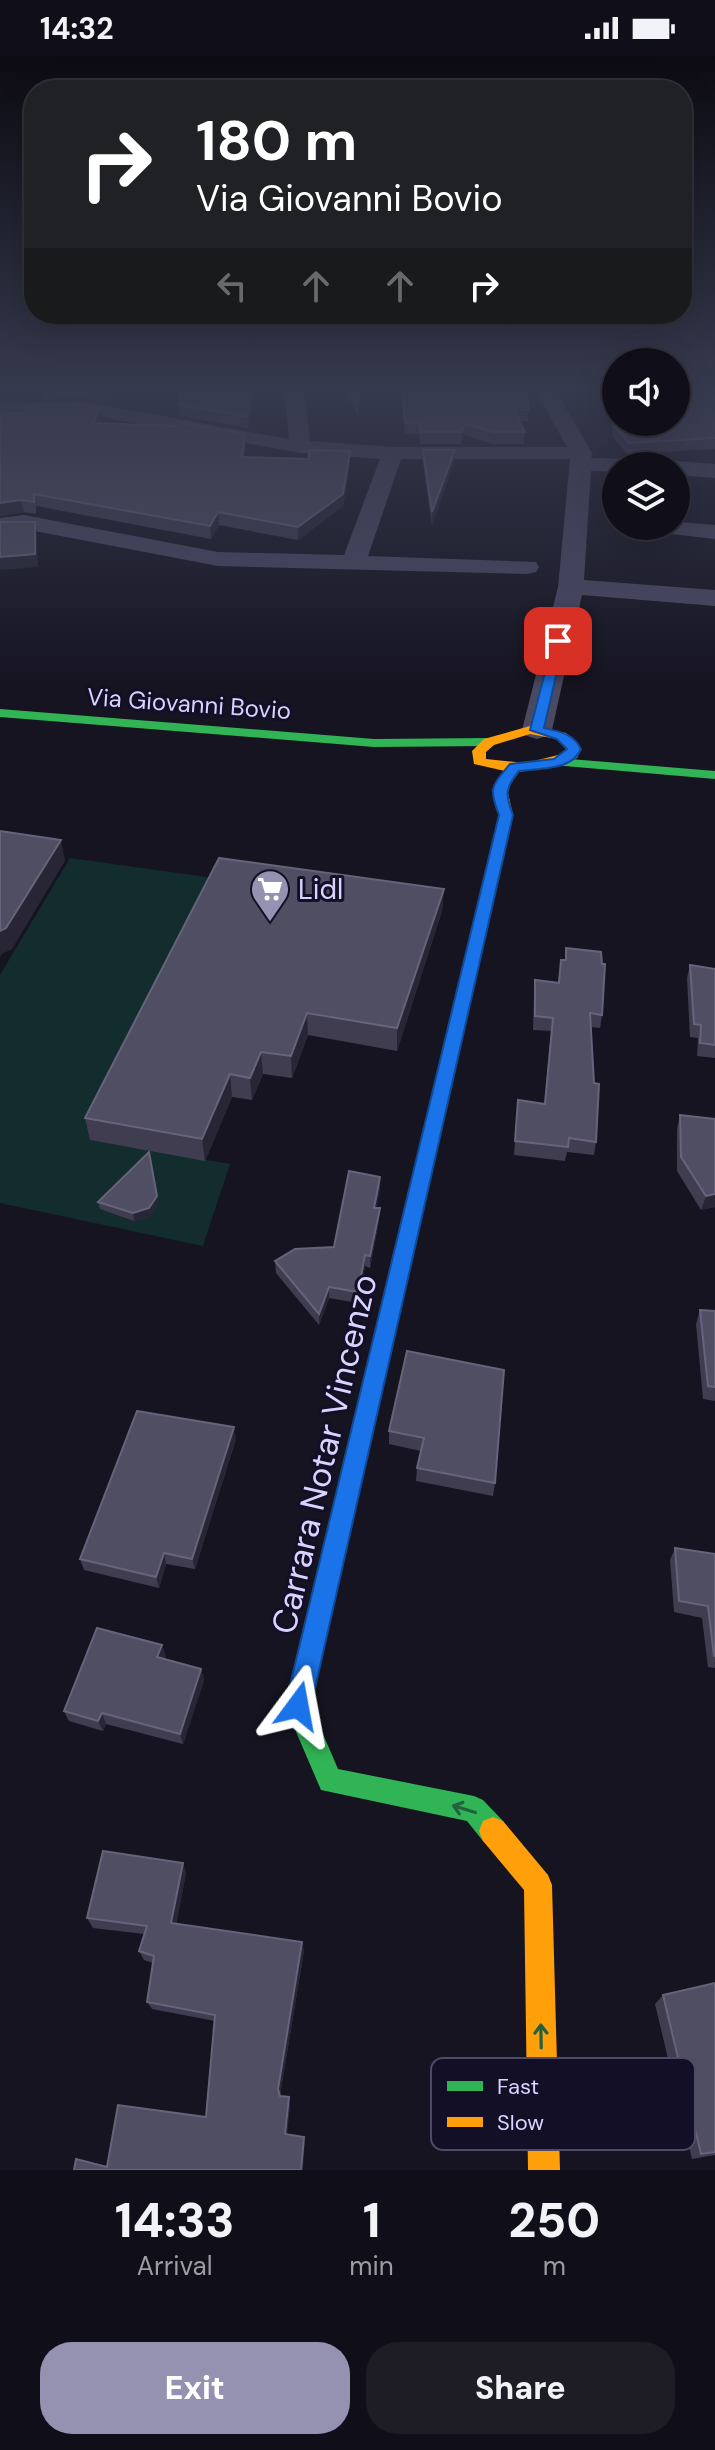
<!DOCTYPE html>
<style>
body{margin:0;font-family:"DM Sans",sans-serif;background:#1e1d26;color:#f1f3f6;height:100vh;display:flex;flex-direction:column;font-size:30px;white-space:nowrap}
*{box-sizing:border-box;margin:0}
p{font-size:26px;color:#9c9ca2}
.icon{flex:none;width:44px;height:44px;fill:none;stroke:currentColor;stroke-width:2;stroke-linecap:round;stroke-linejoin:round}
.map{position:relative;height:2114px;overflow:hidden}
.details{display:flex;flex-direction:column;background:#100f19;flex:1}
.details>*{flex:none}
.hud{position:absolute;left:24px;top:24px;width:668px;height:244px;border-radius:32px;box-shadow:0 8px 32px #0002,0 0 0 2px #302f38;background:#202124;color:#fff;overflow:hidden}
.buttons{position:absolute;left:602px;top:292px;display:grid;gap:16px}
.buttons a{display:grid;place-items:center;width:88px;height:88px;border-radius:50%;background:#100f19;box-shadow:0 8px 32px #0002,0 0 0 2px #302f38;font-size:40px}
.pin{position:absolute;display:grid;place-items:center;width:68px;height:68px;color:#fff;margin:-34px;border-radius:16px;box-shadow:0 4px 12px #0006}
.me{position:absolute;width:88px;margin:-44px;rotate:13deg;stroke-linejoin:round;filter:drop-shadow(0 0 6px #0008)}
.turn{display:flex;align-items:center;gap:28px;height:168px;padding:0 40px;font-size:36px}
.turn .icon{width:104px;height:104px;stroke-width:2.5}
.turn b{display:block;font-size:56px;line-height:68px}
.lanes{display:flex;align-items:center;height:76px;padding:0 40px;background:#0003;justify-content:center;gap:40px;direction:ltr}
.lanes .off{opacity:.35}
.eta{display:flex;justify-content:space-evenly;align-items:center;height:136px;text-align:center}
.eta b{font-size:48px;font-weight:800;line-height:56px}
.primary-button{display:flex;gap:16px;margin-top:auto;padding:16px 40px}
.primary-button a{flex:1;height:92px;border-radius:32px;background:#9591b1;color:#fff;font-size:32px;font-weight:800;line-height:92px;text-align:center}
.primary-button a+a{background:#1e1d26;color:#f1f3f6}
.status{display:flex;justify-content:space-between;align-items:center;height:56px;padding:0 40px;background:#100f19;direction:ltr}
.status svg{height:22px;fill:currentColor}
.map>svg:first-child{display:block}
.green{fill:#132c2d}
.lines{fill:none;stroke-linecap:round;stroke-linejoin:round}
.street{fill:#4a4962;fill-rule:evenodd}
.fast{fill:#30b455;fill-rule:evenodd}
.slow{fill:#ff9f0a;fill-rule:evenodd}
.wall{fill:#403d50}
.shaded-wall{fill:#282635}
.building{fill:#504e63;stroke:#66637b;stroke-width:2}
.oneway{stroke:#22623e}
.route{fill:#1a73e8;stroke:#114b97;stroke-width:2}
.labels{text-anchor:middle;stroke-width:6;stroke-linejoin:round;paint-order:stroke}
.far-street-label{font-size:24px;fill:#d9d4ff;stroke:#130f26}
.poi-label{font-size:28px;fill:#d9d4ff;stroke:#130f26;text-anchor:start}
.near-street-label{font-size:34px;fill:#d9d4ff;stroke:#130f26}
.key{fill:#130f26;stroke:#4e4a67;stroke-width:2}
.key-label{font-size:22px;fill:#d9d4ff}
</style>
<div class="status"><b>14:32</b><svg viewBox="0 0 49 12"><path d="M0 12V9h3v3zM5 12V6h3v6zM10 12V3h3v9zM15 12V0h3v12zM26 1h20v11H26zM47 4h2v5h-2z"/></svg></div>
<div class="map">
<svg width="715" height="2114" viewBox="0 0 715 2114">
<rect width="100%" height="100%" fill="#161421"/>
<path class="green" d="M70,802L221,823L90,1084L230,1108L203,1190L0,1147V919Z"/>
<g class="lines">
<path class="street" d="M284,332H304L310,385L393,391H567L534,332H554L592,397L591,402L642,403L653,410H616V416L591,415L584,524L715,534V550L582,539L552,674L547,680L537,683L527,680L522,674L558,531L570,403H401L368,500L536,506L539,511L536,516L527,518L218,510L24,473L0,476V462L24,459L218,496L344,499L380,403L300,397L76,356L0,360V348L76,344L289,383Z
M676,405L715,408V422L676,419V410H666Z
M679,466L715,469V483L671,478L667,473Z"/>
<path class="fast" d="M0,653L374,683L489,682L496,686L489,690L374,691L0,661Z
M558,702L715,715V723L553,709L551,706Z
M424,1102L431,1104L433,1109L311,1650L338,1713L474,1740L483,1744L503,1765L507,1775L503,1785L493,1789L483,1785L467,1765L321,1734L285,1650L415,1109L417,1104Z"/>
<path class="slow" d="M530,670L566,677L581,693L577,702L550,711L519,716L507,733L513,759L433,1109L431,1114H417L415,1109L499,759L493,733L505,715L474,708L472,695L484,683ZM530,678L557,683L567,694L566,697L526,707L486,703V696L494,689Z
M493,1761L503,1765L548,1819L552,1829L560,2114H528L524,1834L483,1785L479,1775L483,1765Z"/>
</g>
<path class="wall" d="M42,332H116L109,347L77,341L44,343Z
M181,332H237V336H251L252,347L248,372L180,360L179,349Z
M343,332H363L358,360Z
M401,332H526L529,354L528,365H520L525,376L524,388H492L464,379L461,388H420L419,378H405Z
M715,332V396V393L627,398L612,380L616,349Z
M100,352L101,364L100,367L246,390L244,401L308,403L350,395V407L343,450L298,484L219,469L211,483L36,450V458L24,456L0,460V358Z
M423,394H455L454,406L432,469L423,406Z
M444,833L442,855L397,995L308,979L292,1022L263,1018L252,1044L232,1041L205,1105L90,1084L85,1062Z
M566,892L602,959L600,972L591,971L596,1086L594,1099L567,1096L565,1105L514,1099L518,1044L544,1048L551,975L533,974L534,938L535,924L558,926L561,904H565Z
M690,909L715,913V1002L697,1000L698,982L690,981L687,922Z
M680,1059L715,1063V1151L701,1154L677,1115V1073Z
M149,1096L158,1148L150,1160L134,1165L100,1153L98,1146Z
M380,1121V1132L376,1152H380L379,1164L370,1212L365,1210L358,1247L329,1242L319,1269L276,1217L275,1205L334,1191Z
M700,1254L715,1255V1345L703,1343L696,1268Z
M407,1295L495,1427L493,1440L416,1425L417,1412L421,1395L389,1388V1375Z
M236,1383L195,1513L166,1508L159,1532L84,1514L80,1503Z
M675,1492L715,1498V1612L708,1611L702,1562L674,1556L670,1504Z
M166,1600L164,1603L201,1613L204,1624L183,1688L106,1668L103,1675L69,1665L64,1655Z
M183,1807L186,1817L176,1868L302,1886L304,1895L280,2039L290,2047L287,2078L305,2086L107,2111L206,2061L215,1965L152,1953L147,1946L153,1907L144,1904L139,1895L144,1878L93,1872L87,1862Z
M715,1927V2099L692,2103L655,1948L663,1939Z"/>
<path class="shaded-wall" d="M109,332H116L109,347L107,336Z
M361,332H363L358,360V348Z
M251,336L252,347L248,372L247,361Z
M100,352L101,364L94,379L93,367Z
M465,368L464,379L461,388L462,376Z
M245,378L246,390L242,413V401Z
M455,394L454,406L432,469V456Z
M350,395V407L343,450L298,484V471Z
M21,444L24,456L0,460V447Z
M218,456L219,469L211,483L210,470Z
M35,466L37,478L38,511L0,514V501Z
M61,784L65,805L12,893L2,898L0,901V875Z
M444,833L442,855L397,995V972Z
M307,957L308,979L292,1022L291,1000Z
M261,996L263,1018L252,1044L250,1022Z
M230,1018L232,1041L205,1105L202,1083Z
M380,1121V1132L374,1163V1152Z
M715,1138V1151L701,1154L706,1140Z
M157,1140L158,1148L150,1160L134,1165L133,1157Z
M380,1152L379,1164L370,1212V1200Z
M365,1199V1210L358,1247V1236Z
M329,1231V1242L319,1269V1258Z
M234,1371L236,1383L195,1513L192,1503Z
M164,1497L166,1508L159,1532L156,1521Z
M162,1589L166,1600L161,1612L157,1601Z
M201,1613L204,1624L183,1688L180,1678Z
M102,1657L106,1668L103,1675L98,1665Z
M183,1807L186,1817L175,1876L171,1867Z
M302,1886L304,1895L280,2039L278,2033Z
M289,2041L290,2047L286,2083L285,2078Z
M304,2081L305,2086L303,2114H301Z"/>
<path class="building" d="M87,332H109L107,336Z
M181,332H234L233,336H251L247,361L179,349Z
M349,332H361L358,348Z
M402,332H526L529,354H514L525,376H493L465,368L462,376H421L419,366L405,367Z
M676,332H715V382L629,387L613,368L616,349V366H676Z
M74,348L100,352L93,367L177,370V366L245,378L242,401L308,403L310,394L350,395L343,438L298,471L218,456L210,470L34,438V446L21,444L0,447V358L27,357L31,350Z
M423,394H455L432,456Z
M0,466H35V498L0,501Z
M0,775L61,784L6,872L0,875Z
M219,802L444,833L397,972L307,957L291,1000L261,996L250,1022L230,1018L202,1083L85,1062Z
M566,892L601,896L602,908H605L602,959L590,957L594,1027L599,1028L596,1086L569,1082L568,1091L515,1085L518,1044L545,1048L553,962L535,960V924L559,927L561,904H566Z
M690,909L715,913V989L700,987L701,969L694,968Z
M680,1059L715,1063V1138L706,1140L681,1101Z
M149,1096L157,1140L149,1152L133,1157L98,1146Z
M349,1115L380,1121L374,1152H380L370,1200L365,1199L358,1236L329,1231L319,1258L275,1205L295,1193L334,1191Z
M700,1254L715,1255V1331L708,1330Z
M407,1295L504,1314L495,1427L417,1412L424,1382L389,1375Z
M137,1355L234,1371L192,1503L164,1497L156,1521L80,1503Z
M675,1492L715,1498V1600H714L708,1550L679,1545Z
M97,1572L162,1589L157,1601L201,1613L180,1678L102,1657L98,1665L64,1655Z
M103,1795L183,1807L171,1867L302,1886L278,2033L280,2040L289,2041L285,2078L304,2081L301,2114H74L76,2103L107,2111L118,2049L206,2061L215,1959L147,1946L154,1900L139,1895L147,1870L87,1862Z
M715,1927V2096L701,2098L663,1939Z"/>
<defs><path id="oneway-shaft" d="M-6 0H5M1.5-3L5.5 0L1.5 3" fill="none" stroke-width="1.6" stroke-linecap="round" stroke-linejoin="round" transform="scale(2)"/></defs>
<g class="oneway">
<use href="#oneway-shaft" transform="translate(464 1753) rotate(-163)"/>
<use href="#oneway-shaft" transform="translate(541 1980) rotate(-91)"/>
</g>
<linearGradient id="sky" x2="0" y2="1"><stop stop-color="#0c0b12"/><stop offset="0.53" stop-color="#363a4e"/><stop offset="1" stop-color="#363a4e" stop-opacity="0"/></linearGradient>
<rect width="715" height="628" fill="url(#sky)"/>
<path class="route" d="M554,582L564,585L544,672C560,676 573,677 581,693C572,715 539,712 519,715C505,732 505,738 513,759L311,1650L307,1659L298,1663L289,1659L285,1650L499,759C488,731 492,730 510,708L554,703L567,693L557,683L530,674Z"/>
<defs>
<symbol id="supermarket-pin" viewBox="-11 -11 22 30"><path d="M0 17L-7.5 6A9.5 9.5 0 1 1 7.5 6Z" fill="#9591b1" stroke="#130f26"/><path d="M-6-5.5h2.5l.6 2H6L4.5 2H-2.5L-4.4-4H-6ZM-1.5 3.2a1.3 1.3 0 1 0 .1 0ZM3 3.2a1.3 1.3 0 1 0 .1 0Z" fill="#fff"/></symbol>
</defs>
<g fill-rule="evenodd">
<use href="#supermarket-pin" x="248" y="811" width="44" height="60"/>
</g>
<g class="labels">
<g class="far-street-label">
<text transform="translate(189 648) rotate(4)" y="8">Via Giovanni Bovio</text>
</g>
<g class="poi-label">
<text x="298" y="843">Lidl</text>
</g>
<g class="near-street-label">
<text transform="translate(324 1398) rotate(-77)" y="12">Carrara Notar Vincenzo</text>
</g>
</g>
<rect x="431" y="2002" width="264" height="92" rx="12" class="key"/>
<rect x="447" y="2025" width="36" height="10" fill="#30b455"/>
<rect x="447" y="2061" width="36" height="10" fill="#ff9f0a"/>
<g class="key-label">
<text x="497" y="2038">Fast</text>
<text x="497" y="2074">Slow</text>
</g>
</svg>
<div class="buttons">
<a><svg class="icon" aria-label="sound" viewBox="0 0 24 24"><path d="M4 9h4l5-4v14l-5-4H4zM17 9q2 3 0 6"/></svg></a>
<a><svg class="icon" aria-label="layers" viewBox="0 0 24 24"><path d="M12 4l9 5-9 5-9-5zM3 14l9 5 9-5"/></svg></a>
</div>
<div class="pin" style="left:558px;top:585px;background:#d93025"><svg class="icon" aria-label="arrive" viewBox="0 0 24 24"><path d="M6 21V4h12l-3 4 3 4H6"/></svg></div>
<svg class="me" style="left:298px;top:1650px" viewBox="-20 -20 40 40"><path d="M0-17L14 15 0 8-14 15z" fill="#1a73e8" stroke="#fff" stroke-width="4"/></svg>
<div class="hud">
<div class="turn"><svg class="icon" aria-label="right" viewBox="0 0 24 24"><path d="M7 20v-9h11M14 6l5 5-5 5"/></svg><div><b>180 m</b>Via Giovanni Bovio</div></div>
<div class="lanes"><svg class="icon off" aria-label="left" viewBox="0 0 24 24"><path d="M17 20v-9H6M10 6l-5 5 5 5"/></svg><svg class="icon off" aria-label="ahead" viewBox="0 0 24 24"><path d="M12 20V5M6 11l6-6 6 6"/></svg><svg class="icon off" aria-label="ahead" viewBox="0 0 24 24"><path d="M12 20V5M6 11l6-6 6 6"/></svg><svg class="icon" aria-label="right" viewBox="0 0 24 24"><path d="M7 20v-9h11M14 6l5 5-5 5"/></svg></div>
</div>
</div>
<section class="details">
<div class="eta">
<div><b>14:33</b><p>Arrival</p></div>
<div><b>1</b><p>min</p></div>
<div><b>250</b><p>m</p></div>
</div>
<div class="primary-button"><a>Exit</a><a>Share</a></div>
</section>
